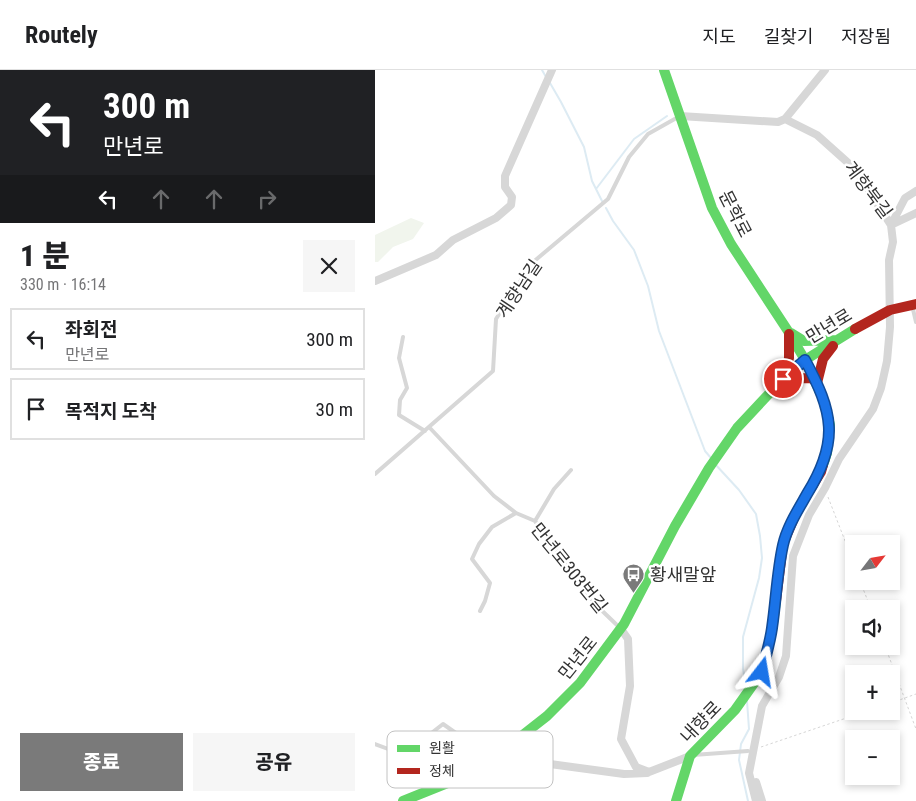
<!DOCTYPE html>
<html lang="ko">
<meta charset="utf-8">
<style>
body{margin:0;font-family:"Roboto Condensed","Noto Sans KR",sans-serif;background:#f6f6f6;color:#202124;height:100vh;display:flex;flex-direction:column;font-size:19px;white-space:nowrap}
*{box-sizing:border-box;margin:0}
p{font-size:16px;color:#757577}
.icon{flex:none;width:28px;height:28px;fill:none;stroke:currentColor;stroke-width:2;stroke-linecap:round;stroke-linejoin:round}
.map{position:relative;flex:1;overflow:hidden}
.details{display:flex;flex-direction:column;background:#fff;width:375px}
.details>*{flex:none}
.hud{background:#202124;color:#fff;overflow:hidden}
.needle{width:32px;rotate:59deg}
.tools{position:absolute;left:470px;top:465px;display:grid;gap:10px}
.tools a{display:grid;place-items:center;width:55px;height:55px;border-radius:0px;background:#fff;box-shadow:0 2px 8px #0003;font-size:25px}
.pin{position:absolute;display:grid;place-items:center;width:42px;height:42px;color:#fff;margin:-21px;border:2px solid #fff;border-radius:50%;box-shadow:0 1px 5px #0007}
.me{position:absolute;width:55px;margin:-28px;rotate:14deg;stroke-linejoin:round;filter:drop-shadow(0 0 4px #0008)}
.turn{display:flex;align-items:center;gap:18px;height:105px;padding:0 20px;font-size:22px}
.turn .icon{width:65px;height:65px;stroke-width:2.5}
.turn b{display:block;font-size:35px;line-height:42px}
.lanes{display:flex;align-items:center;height:48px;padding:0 20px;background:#0003;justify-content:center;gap:25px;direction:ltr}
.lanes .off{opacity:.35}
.round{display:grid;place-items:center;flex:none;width:52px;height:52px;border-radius:0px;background:#f6f6f6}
.summary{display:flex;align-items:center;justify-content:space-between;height:85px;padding:0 20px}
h1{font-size:30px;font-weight:800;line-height:38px}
.action{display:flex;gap:10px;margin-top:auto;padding:10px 20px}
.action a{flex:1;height:58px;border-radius:0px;background:#7a7a7a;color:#fff;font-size:20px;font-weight:800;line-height:58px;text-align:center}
.action a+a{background:#f6f6f6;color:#202124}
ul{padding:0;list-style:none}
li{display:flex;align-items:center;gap:15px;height:62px;margin:0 10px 8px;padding:0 10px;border:2px solid #e0e0e0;border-radius:0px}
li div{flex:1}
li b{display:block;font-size:19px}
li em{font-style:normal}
header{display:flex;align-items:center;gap:30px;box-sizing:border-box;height:70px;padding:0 25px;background:#fff;border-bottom:1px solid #e0e0e0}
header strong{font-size:24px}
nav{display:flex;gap:28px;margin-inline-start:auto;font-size:18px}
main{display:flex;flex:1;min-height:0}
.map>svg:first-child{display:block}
.green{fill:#f1f5ed}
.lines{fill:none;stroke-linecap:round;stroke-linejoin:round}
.stream{stroke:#ddebf3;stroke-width:2}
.path{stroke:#d6d6d6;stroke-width:1;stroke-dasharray:2.5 2.5;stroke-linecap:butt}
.lane{stroke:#d7d7d7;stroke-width:4}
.street{stroke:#d7d7d7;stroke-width:8}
.fast{stroke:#63d668;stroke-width:10}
.jam{stroke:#b3261e;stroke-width:10}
.route-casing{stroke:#114b97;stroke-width:12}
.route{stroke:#1a73e8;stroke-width:9}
.labels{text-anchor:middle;stroke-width:5;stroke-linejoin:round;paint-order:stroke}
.street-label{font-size:18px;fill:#333;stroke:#fff}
.poi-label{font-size:18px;fill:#333;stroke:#fff;text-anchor:start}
.key{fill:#fff;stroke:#c2c2c2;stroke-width:1}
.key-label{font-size:14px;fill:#333}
</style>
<header>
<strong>Routely</strong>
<nav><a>지도</a><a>길찾기</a><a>저장됨</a></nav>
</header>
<main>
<section class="details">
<div class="hud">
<div class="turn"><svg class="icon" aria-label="left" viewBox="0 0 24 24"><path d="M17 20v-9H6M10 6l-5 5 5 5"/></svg><div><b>300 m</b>만년로</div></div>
<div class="lanes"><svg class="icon" aria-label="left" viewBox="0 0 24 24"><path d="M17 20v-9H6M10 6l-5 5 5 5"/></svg><svg class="icon off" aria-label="ahead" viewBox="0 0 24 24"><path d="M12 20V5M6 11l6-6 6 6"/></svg><svg class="icon off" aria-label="ahead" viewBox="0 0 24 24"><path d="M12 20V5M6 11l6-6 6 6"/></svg><svg class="icon off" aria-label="right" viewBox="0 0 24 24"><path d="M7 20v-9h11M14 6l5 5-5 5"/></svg></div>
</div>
<div class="summary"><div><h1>1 분</h1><p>330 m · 16:14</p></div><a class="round"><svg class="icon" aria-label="close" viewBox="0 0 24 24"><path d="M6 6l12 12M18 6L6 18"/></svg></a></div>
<ul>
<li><svg class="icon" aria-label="left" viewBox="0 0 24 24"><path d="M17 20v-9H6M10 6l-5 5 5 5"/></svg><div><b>좌회전</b><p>만년로</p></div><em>300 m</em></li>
<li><svg class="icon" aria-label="arrive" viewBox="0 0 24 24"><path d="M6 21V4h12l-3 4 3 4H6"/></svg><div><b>목적지 도착</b></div><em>30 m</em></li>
</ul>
<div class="action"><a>종료</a><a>공유</a></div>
</section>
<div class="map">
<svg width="541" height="731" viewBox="0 0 541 731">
<rect width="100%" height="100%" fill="#fff"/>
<path class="green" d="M36,148L49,153L38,169L18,177L3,192H0V165Z"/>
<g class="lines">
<path class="stream" d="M167,0L171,7
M175,13L186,32L209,77L217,111L227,131
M221,119L259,69L292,46
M231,138L238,151L259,180L273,216L284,261L330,381L336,388
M340,394L364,420L381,444L385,466L387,488L384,508L368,567V599L371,616
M372,631L374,659L366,674L364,690L373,731"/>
<path class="path" d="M453,427L479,494
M485,511L496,539
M510,576L541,659
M516,633L541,624
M386,677L492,641"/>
<path class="lane" d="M537,235L541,252
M28,267L24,288L32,318L25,330L24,345L50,361
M54,357L119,426L141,443L160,451L220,534L244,557
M0,404L118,301L121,249L157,193L233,129L254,87L273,64L305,46
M160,451L179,419L196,400
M105,541L110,531L115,513L97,489L104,474L117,457L141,443
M0,674L24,683H31L68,654L115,687
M318,685L373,681"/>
<path class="street" d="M305,46L403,52L410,49L450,0
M410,49L442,65L480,99L516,155L530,128L541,121
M0,211L61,185L78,170L121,148L136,135L137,127L130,117V106L177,0
M246,559L253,569L255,616L246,669L261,697L274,702L315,686
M117,689L140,700L175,694L249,704L272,703
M381,712L387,731
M381,731L374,703L387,636L404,607L411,586L418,486L434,445L450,418L464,389L498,339L506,318L512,291L515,257L514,190L518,172L516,155L541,143"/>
<path class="fast" d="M289,0L337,138L356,174L413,261L430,290L449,331L455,355L452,383L448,395
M416,263L429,271L461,270
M28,731L80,710L117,689L172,646L205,613L249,554L300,456L334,398L362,358L404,313L430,290L480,259
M301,731L315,686L360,640L387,602L397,561L401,531"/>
<path class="jam" d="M480,259L515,240L541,234
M414,264V288L408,309L436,308L442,313L448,289L458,276
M401,531L408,474L422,441L446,402L448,395"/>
</g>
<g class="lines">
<defs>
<path id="route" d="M387,602C390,588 395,573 397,558C401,531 402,502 408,475C412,457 423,440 432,424C465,371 458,342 430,290L408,309"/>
</defs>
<use href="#route" class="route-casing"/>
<use href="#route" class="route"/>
</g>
<defs>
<symbol id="bus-pin" viewBox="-11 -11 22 30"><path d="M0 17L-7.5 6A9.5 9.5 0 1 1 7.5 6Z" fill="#7a7a7a" stroke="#fff"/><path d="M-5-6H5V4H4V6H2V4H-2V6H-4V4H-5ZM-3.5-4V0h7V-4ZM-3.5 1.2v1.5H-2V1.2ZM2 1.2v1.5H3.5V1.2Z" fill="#fff"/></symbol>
</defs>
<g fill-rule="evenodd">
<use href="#bus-pin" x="246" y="492" width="25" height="34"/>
</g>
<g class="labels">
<g class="street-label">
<text transform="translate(493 120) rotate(53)" y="6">계향북길</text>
<text transform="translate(360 144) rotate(63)" y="6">문학로</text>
<text transform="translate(144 219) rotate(-56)" y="6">계향남길</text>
<text transform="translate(454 256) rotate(-31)" y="6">만년로</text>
<text transform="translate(194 498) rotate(51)" y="6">만년로303번길</text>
<text transform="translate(203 588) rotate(-51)" y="6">만년로</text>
<text transform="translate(326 652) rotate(-46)" y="6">내향로</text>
</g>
<g class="poi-label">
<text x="275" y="511">황새말앞</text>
</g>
</g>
<rect x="12" y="661" width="166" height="57" rx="8" class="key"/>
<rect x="22" y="675" width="23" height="7" fill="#63d668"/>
<rect x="22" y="698" width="23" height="6" fill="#b3261e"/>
<g class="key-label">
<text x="54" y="683">원활</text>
<text x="54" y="706">정체</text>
</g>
</svg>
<div class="tools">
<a><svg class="needle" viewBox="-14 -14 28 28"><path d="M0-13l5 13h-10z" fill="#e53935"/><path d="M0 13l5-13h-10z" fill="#757577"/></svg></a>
<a><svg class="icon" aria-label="sound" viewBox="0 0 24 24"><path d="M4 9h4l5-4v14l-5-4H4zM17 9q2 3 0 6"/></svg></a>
<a>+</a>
<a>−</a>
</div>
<div class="pin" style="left:408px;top:309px;background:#d93025"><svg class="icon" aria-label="arrive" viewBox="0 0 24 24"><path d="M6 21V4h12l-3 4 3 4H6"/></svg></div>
<svg class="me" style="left:387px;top:602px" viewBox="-20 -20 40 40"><path d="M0-17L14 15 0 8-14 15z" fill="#1a73e8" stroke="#fff" stroke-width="4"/></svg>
</div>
</main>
